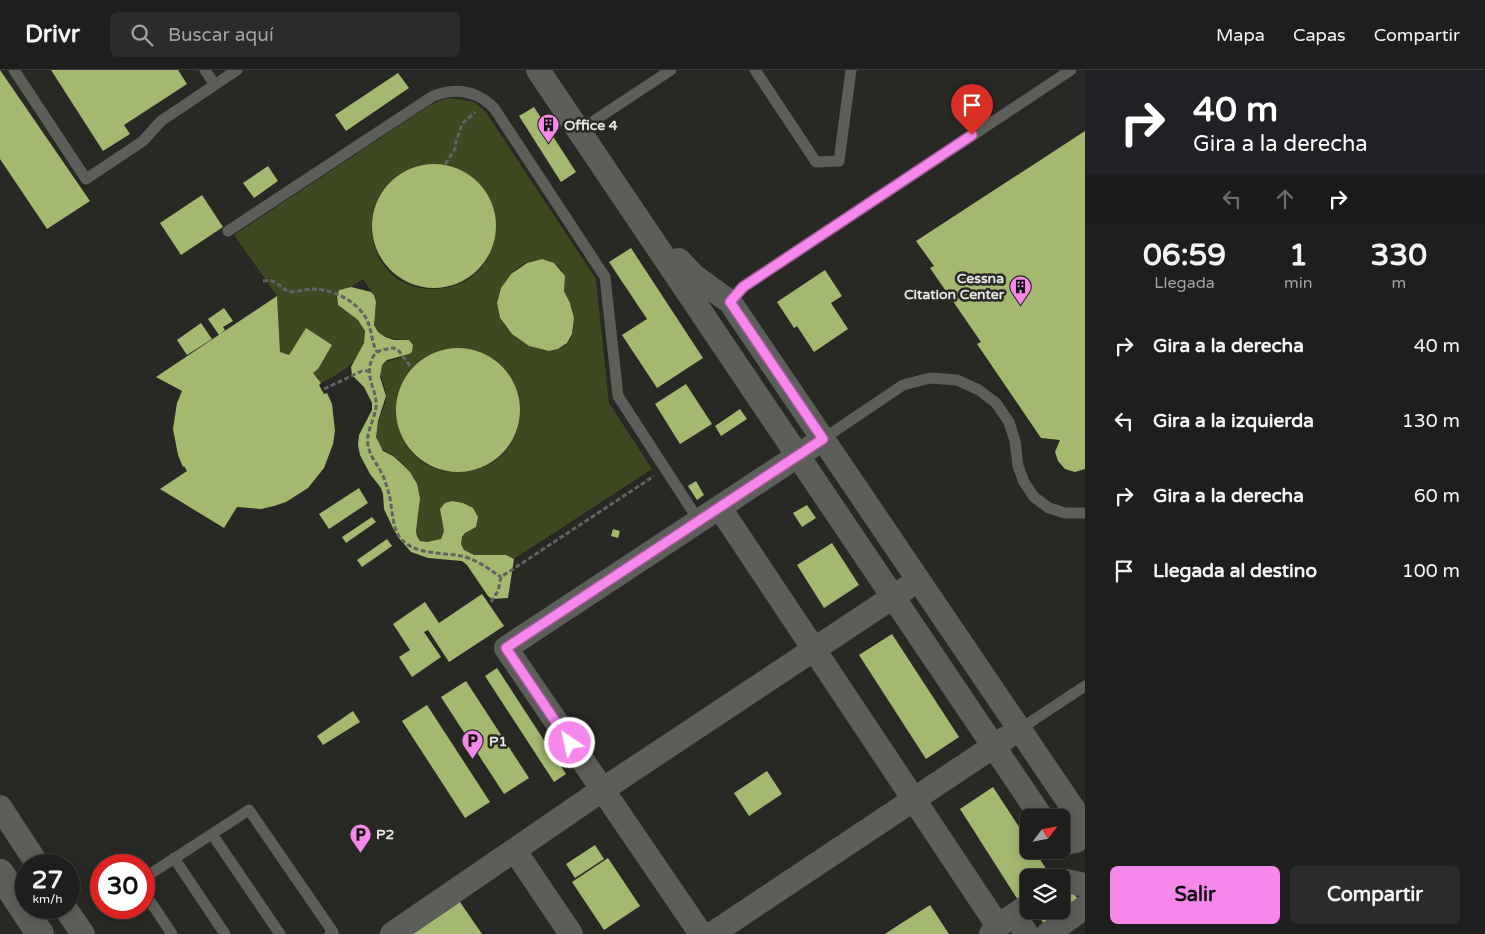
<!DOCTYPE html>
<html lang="es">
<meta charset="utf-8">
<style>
body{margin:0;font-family:"Varela Round",sans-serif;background:#2b2c29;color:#f1f3f6;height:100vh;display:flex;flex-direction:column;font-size:19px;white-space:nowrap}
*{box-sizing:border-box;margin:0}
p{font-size:16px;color:#a1a2a3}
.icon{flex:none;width:28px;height:28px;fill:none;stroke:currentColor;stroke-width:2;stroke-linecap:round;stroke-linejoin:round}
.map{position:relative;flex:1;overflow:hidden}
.details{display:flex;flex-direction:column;background:#1e1f1c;width:400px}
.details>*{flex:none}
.banner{background:#202124;color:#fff;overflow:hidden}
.needle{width:32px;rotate:58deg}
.buttons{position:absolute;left:1020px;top:739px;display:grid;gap:10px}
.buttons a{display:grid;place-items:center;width:50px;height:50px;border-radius:8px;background:#1e1f1c;box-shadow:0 2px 12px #0003,0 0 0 1px #3c3d3b;font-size:25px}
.speed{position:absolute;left:15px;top:784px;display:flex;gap:10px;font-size:25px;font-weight:700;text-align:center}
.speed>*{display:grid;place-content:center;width:65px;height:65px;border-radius:50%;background:#1e1f1c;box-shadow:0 2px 12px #0003,0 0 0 1px #3c3d3b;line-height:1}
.speed small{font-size:12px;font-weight:400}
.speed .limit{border:8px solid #d22;background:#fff;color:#111}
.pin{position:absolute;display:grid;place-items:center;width:42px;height:42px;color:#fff;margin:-51px -21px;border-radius:50% 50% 50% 0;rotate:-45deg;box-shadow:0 0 5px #0007}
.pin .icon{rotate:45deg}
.me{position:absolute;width:55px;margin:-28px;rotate:326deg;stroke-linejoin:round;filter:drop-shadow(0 0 4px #0008)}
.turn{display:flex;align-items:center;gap:18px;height:105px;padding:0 25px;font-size:22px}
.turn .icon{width:65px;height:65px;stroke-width:2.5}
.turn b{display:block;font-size:35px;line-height:42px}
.lanes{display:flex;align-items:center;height:48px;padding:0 25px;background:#0003;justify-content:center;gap:25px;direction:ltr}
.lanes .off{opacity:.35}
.eta{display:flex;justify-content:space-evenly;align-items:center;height:85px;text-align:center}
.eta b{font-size:30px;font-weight:700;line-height:35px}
.button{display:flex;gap:10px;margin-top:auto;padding:10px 25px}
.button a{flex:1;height:58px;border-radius:8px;background:#f788eb;color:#111;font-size:20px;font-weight:700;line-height:58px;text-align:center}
.button a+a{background:#2b2c29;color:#f1f3f6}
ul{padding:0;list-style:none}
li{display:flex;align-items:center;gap:15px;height:75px;padding:0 25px}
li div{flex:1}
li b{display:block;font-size:19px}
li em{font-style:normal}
header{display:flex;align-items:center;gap:30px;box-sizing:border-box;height:70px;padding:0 25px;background:#1e1f1c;border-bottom:1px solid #3c3d3b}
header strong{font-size:24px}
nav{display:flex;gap:28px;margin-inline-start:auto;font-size:18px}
.search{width:350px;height:45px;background:#2b2c29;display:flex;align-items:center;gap:12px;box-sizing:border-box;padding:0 18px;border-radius:8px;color:#a1a2a3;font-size:19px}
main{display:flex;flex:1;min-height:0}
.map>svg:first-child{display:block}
.green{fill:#3e4821;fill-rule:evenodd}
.building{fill:#a4b870}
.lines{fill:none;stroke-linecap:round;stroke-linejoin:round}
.path{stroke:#626360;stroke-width:3;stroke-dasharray:5 2.5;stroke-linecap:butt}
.service{stroke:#5c5e5a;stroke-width:11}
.minor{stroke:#5c5e5a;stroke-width:24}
.secondary{stroke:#5c5e5a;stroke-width:28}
.route-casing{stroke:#a15899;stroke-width:12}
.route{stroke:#f788eb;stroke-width:9}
.labels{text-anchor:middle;stroke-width:5;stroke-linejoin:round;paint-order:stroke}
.poi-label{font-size:14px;font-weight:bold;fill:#e6e6e4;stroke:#282925;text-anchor:start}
</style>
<header>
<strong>Drivr</strong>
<div class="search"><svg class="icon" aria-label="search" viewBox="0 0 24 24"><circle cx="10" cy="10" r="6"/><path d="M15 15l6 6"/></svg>Buscar aquí</div>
<nav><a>Mapa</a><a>Capas</a><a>Compartir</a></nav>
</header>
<main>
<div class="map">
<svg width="1085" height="864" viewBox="0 0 1085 864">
<rect width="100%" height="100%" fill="#282925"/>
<path class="green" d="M451,28L474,32L486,42L596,209L609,333L652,399L514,489C502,480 463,493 461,474C460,464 469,461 476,457L478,447C470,434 451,426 440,439L444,461L441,469L427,472L420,471L416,461C420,430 422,405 392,385C385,381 379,379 377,369C372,353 387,340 386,325C385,313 378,306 382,295C392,286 412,290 413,275L409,270C393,268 374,271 374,249C374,243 377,239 376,233C375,224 368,217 363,209L351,217L339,220C336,225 335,233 341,238C348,244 355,244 362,255C370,269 357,291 345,299C338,304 329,309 321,313L313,303L318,299L332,275L306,258L289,285L280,282L277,226L234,165L429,36L439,31ZM434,94C521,103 512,220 431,219C354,217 349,99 434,94ZM542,189C551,191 562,196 564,207C566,212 563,217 565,222C568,229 572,236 573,244C580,296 528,285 505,256C489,236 501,210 520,196C526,192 534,191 542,189ZM455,278C542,280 540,400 459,402C380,404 374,285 455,278Z"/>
<path class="building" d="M0,0L90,131L47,159L0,89Z
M51,0H178L187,14L124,55L130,64L103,81Z
M398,3L409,18L346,61L335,45Z
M534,37L576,102L561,112L519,46Z
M1085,61V399L1075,402L1065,399L1058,391L1055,382L1060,370L1041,368L977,274L981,272L930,198L934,196L916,171Z
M372 156a62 62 0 1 1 124 0a62 62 0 1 1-124 0Z
M268,96L278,111L254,128L243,113Z
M202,125L223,157L181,185L160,153Z
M631,178L703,288L657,318L622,265L647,249L609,192Z
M542,189L554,193L565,206L564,221L570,233L574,248L572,264L567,273L558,279L549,281L529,276L512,264L500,248L497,233L501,218L511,204L527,193Z
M825,200L842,226L831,233L848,259L814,282L797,256L794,258L777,232Z
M351,217L371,222L374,225L376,232L374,255L378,262L385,267L394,270H409L413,275L412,282L409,284L387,290L382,295L380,307L386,326L378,351L376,367L383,381L393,386L401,393L410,402L417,414L420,428L416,461L417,466L420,471L427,472L441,469L444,461L440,439L445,433L452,431L463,433L473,438L478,447L476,457L465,463L462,467L461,474L464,480L474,485H506L514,489L508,528L492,529L488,526L467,495L462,491L428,488L411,482L398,467L393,458L384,439L383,424L381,418L370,404L360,385L358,375L359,365L372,340V333L364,317L352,305L351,297L364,273L365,261L358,250L338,235L337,226L339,220Z
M277,226L280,282L289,285L306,258L332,275L318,299L313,303L321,313L319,315L324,324L327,323L332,334L335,361L333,374L324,398L308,418L286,432L274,436L261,439L237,437L224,458L160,419L187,401L184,396L183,397L178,385L173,359L177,333L182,321L156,307Z
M224,238L233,251L223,257L225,260L219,265L208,249Z
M201,253L212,269L187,285L177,270Z
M396 340a62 62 0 1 1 124 0a62 62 0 1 1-124 0Z
M686,314L712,354L680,374L655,334Z
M740,339L747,349L721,366L715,356Z
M696,411L704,425L697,430L688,416Z
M359,418L368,433L329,459L319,444Z
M807,435L816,448L802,457L793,443Z
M372,447L376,452L346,473L342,467Z
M613,459L620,461L618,468L611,466Z
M387,469L392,476L362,497L357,490Z
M832,473L859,515L824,538L797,495Z
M482,524L504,556L449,592L428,560L424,562L441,587L412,607L399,587L410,580L393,554L425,532L439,553Z
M892,564L959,667L926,689L859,585Z
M497,598L566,704L554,712L485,606Z
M466,611L529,708L504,724L441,627Z
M427,635L490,732L465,748L402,651Z
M353,641L360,652L323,675L317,666Z
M767,701L782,724L749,746L734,723Z
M993,717L1029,772V780H1034L1052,808H1029V823L1018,830L960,739Z
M595,775L604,789L575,808L566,794Z
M608,788L640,836L604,860L572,812Z
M1070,818L1082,835L1047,858L1035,841L1061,840V824Z
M460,832L482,864H413Z
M930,835L949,864H885L897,856Z"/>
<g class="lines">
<path class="path" d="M445,94L455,79L456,72L462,54L475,42
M263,211C276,208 279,217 289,222C297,222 305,219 313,219C333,219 356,231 366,248C372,259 371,271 377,282
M410,296L399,281L394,278C385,279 375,280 372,289C364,309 378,320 376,338C374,351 364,365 369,379C371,387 377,394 381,402C385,409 387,417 389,424C393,438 391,460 403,471C418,485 442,482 461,486C476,489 489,499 501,507
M324,319L362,301H369
M491,532L498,521L501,507L654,406"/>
<path class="service" d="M14,0L86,109L143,71L161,51L237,0
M205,0L215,15
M755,0L816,92L839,91L851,0
M580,60L671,0
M228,161L433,26C456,17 477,21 494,38L605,207L618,326L699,451
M730,232L743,217L1071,0
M823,369L903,315L930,308L957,310L979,320L996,333L1009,352L1015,371L1018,396L1024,412L1034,427L1049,438L1065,443H1085
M1020,659L1085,616
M212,764L280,864
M174,788L225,864
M144,808L249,740L333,862L330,864
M144,822L172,864"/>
<path class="minor" d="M538,0L1042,748
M679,190L694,206L730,232L1081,750L1082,761L1076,771L1066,773L1061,771
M720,438L998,856
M0,737L38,795
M515,781L571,864
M1061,813L1066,811L1085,815
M65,838L83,864
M1014,845L1027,864
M392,864L602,720L905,519
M701,864L506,578L811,377
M712,864L1006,668
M991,864L998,856L1029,835
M1048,864L1085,837"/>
<path class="secondary" d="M0,803L40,864"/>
</g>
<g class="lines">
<defs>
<path id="route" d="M570,673L506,578L823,369L730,232L743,217L972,65"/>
</defs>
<use href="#route" class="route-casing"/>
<use href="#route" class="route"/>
</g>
<defs>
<symbol id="building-pin" viewBox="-11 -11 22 30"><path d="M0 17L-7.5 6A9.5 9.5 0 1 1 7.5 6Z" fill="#f788eb" stroke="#282925"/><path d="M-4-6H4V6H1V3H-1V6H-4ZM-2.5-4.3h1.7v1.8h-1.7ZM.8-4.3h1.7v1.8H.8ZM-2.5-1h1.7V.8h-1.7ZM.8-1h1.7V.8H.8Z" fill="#111"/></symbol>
<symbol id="parking-pin" viewBox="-11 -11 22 30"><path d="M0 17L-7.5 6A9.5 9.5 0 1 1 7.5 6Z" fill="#f788eb" stroke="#282925"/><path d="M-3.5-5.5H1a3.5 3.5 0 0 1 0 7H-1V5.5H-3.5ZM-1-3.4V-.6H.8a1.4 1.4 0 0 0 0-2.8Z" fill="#111"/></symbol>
</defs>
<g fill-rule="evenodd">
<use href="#building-pin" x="536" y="42" width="25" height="34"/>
<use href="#building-pin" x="1008" y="204" width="25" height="34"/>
<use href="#parking-pin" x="460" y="658" width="25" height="34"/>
<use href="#parking-pin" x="348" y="752" width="25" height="34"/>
</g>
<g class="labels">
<g class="poi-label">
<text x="564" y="60">Office 4</text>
<text x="1004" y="213" text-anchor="end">Cessna<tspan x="1004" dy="16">Citation Center</tspan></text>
<text x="489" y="676">P1</text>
<text x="376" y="769">P2</text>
</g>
</g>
</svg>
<div class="buttons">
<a><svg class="needle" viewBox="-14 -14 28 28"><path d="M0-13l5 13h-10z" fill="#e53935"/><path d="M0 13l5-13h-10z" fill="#a1a2a3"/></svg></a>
<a><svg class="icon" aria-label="layers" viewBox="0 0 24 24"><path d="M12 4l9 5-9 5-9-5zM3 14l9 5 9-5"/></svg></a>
</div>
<div class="speed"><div>27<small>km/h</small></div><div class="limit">30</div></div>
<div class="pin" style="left:972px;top:65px;background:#d93025"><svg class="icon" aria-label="arrive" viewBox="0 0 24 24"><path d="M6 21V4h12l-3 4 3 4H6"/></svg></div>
<svg class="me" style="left:570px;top:673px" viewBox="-20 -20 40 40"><circle r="17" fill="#f788eb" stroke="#fff" stroke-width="3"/><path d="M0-11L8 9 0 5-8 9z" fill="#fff"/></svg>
</div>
<section class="details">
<div class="banner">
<div class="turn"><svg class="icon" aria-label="right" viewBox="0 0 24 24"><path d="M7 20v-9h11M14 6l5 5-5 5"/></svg><div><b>40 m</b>Gira a la derecha</div></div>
<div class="lanes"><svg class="icon off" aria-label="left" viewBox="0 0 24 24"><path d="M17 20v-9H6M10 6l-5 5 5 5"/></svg><svg class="icon off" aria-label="ahead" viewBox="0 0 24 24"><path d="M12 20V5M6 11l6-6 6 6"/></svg><svg class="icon" aria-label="right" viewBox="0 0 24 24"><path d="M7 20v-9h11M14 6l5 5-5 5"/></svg></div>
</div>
<div class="eta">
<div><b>06:59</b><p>Llegada</p></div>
<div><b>1</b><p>min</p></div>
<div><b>330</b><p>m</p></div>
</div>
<ul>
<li><svg class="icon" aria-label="right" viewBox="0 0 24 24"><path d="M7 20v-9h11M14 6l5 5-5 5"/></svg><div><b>Gira a la derecha</b></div><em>40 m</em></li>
<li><svg class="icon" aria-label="left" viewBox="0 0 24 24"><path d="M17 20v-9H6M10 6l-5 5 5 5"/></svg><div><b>Gira a la izquierda</b></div><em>130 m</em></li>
<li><svg class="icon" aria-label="right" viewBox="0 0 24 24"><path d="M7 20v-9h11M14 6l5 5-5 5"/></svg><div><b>Gira a la derecha</b></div><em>60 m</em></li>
<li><svg class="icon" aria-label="arrive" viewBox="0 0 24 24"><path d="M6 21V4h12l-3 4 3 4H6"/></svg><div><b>Llegada al destino</b></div><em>100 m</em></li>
</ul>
<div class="button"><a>Salir</a><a>Compartir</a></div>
</section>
</main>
